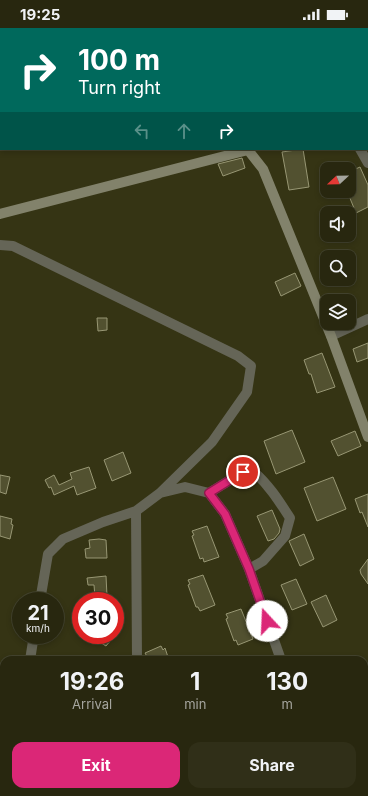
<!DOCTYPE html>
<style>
body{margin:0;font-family:Inter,sans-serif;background:#302f18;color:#f1f3f6;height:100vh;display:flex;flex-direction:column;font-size:15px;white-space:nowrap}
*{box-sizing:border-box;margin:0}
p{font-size:13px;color:#a5a59e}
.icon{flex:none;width:22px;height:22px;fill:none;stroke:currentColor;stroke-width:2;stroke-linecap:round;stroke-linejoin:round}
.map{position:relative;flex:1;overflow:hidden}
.sheet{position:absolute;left:0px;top:628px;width:368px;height:140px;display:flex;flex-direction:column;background:#28270f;border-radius:12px 12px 0 0;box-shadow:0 2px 6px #0003,0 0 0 1px #44442f}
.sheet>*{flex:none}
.top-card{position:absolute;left:0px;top:0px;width:368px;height:122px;box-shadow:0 2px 6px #0003,0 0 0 1px #44442f;background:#00695c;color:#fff;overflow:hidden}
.needle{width:26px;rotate:248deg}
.controls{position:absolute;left:320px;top:134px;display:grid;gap:8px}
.controls a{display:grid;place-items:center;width:36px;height:36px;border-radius:8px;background:#28270f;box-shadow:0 2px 6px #0003,0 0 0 1px #44442f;font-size:20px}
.speed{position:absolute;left:12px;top:564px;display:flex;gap:8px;font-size:20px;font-weight:700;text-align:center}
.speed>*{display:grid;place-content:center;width:52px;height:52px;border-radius:50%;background:#28270f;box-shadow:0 2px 6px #0003,0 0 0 1px #44442f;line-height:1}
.speed small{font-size:10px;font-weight:400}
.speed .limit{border:6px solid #d22;background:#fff;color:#111}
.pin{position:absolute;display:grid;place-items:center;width:34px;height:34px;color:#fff;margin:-17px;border:2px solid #fff;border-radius:50%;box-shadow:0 1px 4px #0007}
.me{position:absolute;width:44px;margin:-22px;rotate:340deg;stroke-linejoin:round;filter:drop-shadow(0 0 3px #0008)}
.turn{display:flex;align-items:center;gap:14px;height:84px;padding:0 12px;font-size:18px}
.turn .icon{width:52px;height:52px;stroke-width:2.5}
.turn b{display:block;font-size:28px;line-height:34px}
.lanes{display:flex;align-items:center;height:38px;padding:0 12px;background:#0003;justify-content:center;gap:20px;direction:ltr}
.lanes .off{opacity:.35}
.eta{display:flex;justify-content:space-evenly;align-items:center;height:68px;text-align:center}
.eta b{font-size:24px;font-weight:700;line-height:28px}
.cta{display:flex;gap:8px;margin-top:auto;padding:8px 12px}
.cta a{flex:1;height:46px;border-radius:12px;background:#db2777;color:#fff;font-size:16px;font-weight:700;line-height:46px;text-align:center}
.cta a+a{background:#302f18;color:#f1f3f6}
.status{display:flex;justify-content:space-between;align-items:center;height:28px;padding:0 20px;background:#28270f;direction:ltr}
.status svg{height:11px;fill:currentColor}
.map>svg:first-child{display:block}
.building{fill:#525130;stroke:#989774}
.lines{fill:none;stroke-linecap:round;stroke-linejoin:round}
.lane{stroke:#656557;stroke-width:5.5}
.street{stroke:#656557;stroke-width:10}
.secondary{stroke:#82826b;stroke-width:10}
.route-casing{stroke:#8e194d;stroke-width:10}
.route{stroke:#db2777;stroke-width:7}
</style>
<div class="status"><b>19:25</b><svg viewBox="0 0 49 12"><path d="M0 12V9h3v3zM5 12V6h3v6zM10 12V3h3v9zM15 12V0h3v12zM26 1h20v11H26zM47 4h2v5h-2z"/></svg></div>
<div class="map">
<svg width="368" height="768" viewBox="0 0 368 768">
<rect width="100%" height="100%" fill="#353414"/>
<path class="building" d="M303,121L309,159L289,162L282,124Z
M242,130L245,140L223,148L218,136Z
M360,139L368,157V179L356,185L347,163H349V144Z
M295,245L301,258L281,268L275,254Z
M97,290H107V302L98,303Z
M368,315V330L357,334L353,321Z
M322,325L335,359L317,365L311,346H309L304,332Z
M292,402L305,434L276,446L264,413Z
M355,403L361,418L338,428L331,413Z
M123,424L131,445L112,453L104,432Z
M89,439L96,460L77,467L74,458L54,467L51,459L49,460L45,452L54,447L59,457L72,451L70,445Z
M0,447L10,449L6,466L0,464Z
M333,449L346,481L317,493L304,460Z
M368,466V499L362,484L360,485L355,471Z
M272,482L280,501L279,505L274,511L268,513L257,488Z
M0,488L12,491L11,496L13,497L10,511L0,508Z
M207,498L219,529L204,534L203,530L200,531L192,508L194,507L192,503Z
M304,506L314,531L300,538L289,513Z
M99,511L106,512L107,530H86L85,521L90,520L89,512Z
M368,531V556L361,546L360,542Z
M203,547L215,577L200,583L198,579H196L188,557L190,556L188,552Z
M106,548L107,568L95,569L94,557H88L87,550Z
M296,551L307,576L292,582L281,557Z
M326,567L337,592L323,599L311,574Z
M241,581L253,611L238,617L236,612L234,613L226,591L228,590L226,586Z
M88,607H115L106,618Z
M161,618L163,622L165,620L169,632H149L145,625Z"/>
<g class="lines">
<path class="lane" d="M7,0V1
M364,704H368
M364,724L368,730"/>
<path class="street" d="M367,51H368
M360,121L368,135
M0,217L13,218L238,328L251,338L247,364L212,414L160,465
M331,308L368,291
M209,465L243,444H254C269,457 279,473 290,490L285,508L263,533L249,541
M136,483L137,632
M40,573L48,526L63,511L103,494L136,483L160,465L185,459L209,465L225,486L249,541L281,632
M30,632L34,607
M8,768L9,764
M138,768V764
M315,768L316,764"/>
<path class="secondary" d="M21,1L22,0
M0,27L1,25
M0,186L248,122L263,141L331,308L368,409"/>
</g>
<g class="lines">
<defs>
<path id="route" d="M243,444L209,465L225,486L249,541L267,593"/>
</defs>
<use href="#route" class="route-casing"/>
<use href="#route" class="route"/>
</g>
</svg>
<div class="controls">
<a><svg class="needle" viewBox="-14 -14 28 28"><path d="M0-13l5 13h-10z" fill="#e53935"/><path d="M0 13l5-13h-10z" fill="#a5a59e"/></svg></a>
<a><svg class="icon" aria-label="sound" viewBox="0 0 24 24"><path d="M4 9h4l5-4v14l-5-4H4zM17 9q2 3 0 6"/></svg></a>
<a><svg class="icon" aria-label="search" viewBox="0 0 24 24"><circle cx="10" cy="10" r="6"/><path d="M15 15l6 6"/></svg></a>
<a><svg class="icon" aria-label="layers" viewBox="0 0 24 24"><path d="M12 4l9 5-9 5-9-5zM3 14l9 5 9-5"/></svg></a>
</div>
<div class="speed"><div>21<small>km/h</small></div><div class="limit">30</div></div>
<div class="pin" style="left:243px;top:444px;background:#d93025"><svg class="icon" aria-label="arrive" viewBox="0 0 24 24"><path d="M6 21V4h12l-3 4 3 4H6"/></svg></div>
<svg class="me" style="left:267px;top:593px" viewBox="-20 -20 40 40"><circle r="19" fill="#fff"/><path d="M0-13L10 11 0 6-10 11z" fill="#db2777"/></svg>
<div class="top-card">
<div class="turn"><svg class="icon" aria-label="right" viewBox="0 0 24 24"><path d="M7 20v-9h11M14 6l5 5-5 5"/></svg><div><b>100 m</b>Turn right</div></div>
<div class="lanes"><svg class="icon off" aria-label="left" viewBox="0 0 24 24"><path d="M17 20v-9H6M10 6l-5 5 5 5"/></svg><svg class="icon off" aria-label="ahead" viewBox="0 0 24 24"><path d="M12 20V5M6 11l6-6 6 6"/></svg><svg class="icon" aria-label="right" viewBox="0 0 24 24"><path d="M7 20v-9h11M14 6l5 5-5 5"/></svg></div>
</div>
<section class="sheet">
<div class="eta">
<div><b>19:26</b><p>Arrival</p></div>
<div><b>1</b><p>min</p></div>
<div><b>130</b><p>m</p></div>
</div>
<div class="cta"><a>Exit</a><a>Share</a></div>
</section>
</div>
